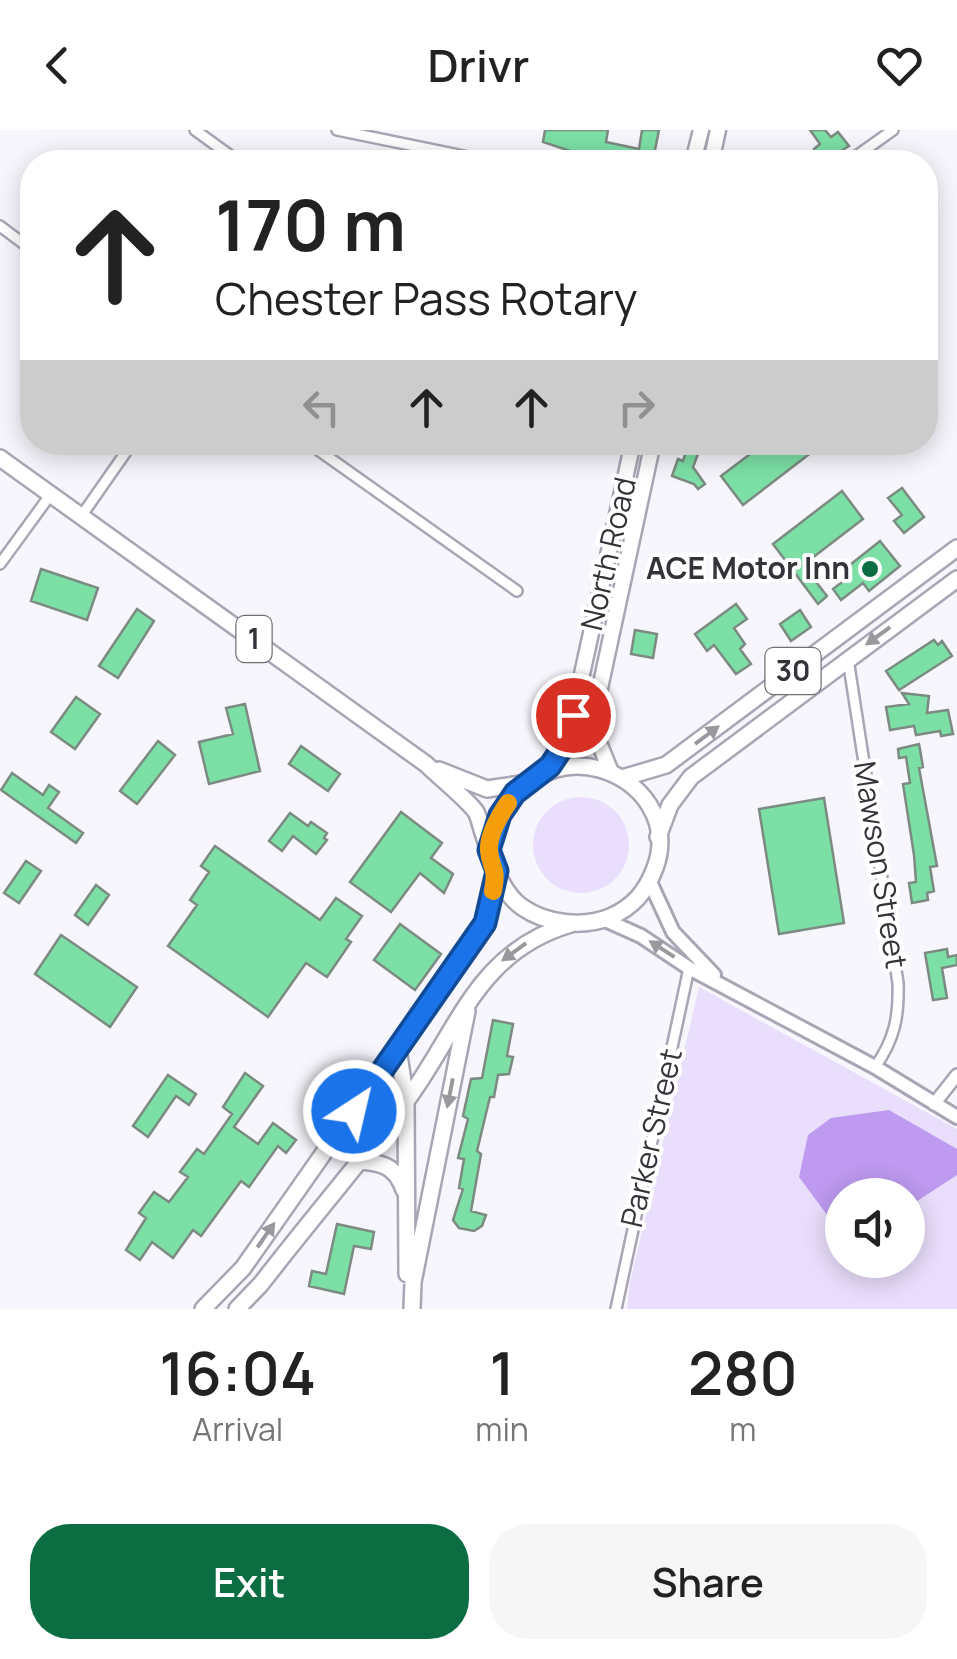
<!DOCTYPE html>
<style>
body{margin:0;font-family:Manrope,sans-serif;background:#f6f6f6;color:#222;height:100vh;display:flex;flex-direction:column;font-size:38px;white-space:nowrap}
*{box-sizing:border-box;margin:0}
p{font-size:32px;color:#767676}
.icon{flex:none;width:55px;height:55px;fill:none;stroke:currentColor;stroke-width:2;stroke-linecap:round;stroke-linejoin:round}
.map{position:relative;height:1179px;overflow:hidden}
.sheet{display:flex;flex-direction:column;background:#fff;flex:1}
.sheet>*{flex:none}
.hud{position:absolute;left:20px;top:20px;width:918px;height:305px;border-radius:40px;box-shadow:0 5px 25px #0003;background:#fff;color:#222;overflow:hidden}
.fabs{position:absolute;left:825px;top:1048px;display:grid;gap:20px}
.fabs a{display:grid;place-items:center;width:100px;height:100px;border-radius:50%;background:#fff;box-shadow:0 5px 25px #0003;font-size:50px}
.pin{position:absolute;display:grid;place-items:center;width:85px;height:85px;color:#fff;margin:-42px;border:5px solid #fff;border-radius:50%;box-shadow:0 2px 10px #0007}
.me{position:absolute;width:110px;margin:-55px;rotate:35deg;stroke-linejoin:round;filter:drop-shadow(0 0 8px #0008)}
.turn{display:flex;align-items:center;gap:35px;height:210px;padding:0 30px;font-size:45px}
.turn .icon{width:130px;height:130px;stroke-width:2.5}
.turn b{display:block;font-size:70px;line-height:85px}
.lanes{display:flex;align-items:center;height:95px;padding:0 30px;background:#0003;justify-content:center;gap:50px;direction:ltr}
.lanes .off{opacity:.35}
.eta{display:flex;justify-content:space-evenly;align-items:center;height:170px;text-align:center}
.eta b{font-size:60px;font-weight:600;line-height:70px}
.action{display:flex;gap:20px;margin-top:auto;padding:20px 30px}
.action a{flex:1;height:115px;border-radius:40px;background:#0c6d42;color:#fff;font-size:40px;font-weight:600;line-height:115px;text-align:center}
.action a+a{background:#f6f6f6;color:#222}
header{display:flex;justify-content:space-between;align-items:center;height:130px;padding:0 30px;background:#fff;font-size:45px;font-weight:600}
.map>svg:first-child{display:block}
.green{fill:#e9defc;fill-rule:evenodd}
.water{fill:#be9af0}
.building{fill:#7ce0a6;stroke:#7c8b81;stroke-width:2.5}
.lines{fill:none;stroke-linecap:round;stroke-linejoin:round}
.minor-casing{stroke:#aaa5b4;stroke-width:14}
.tertiary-casing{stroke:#aaa5b4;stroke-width:16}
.secondary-casing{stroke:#aaa5b4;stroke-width:18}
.primary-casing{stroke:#aaa5b4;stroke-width:19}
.trunk-casing{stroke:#aaa5b4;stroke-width:20}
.minor{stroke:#fff;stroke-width:9}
.tertiary{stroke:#fff;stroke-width:11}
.secondary{stroke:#fff;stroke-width:12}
.primary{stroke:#fff;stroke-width:14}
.trunk{stroke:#fff;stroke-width:15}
.oneway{fill:#9a989c}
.route-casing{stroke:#114b97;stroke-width:25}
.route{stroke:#1a73e8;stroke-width:18}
.slow{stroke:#f59e0b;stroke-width:18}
.poi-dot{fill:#0c6d42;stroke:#fff;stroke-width:4}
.labels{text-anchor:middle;stroke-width:8;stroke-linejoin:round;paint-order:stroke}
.shield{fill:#fff;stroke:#727074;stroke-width:2.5}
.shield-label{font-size:28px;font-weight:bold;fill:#353239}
.street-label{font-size:30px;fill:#353239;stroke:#fff}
.poi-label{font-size:30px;font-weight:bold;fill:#353239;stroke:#fff;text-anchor:end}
</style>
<header><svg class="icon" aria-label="back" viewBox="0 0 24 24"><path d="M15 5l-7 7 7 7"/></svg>Drivr<svg class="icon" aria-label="heart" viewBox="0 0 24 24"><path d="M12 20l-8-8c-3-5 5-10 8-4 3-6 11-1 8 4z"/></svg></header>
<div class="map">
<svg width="957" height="1179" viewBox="0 0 957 1179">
<rect width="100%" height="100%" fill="#f8f6fd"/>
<path class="green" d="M533 715a48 48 0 1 1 96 0a48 48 0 1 1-96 0Z
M699,857L957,999V1179H627L629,1157ZM842,1065H908V1130H842Z"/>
<path class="water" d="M889,980L957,1019V1045L908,1077V1065H842V1096L836,1097L799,1047L808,1005L831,988Z"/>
<path class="building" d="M545,0H608L606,12L639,19L642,0H659L654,25L671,28V32H624L573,22L543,12Z
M810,0H825L831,7L838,2L849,16L824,32L814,19L820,14Z
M766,312H825L743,375L721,346Z
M686,321L698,324L693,337L705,354L698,359L694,354L672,346L678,329L683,331Z
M902,358L924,387L904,403L894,391L902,385L888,368Z
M842,361L863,389L803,435L827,466L818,474L773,414Z
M880,411L900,436L869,461L863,453L841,470L833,459L846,449L841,442Z
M41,439L98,458L87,490L31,471Z
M736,474L747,489L734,498L745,514L740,519L751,534L736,544L714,515L707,521L695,504Z
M137,479L154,491L118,548L99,536Z
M800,480L811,497L791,511L780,494Z
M635,500L657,504L653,528L631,524Z
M934,510L938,515L942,511L952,526L899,560L886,541Z
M902,563L929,566L927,583L948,580L953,604L941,606L940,601L916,605L914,596L890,600L886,577L909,574Z
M76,567L100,584L75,619L51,602Z
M245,574L260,641L209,654L199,612L233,604L226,578Z
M158,611L175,625L137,674L120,661Z
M919,614L923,637L919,638L937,736L930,737L934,761L927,763L928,770L912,773L909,753L916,752L914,725L903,654L910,653L906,627L899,628L898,619Z
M301,616L340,644L328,661L289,634Z
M12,643L43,665L49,655L59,662L48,678L83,703L76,713L1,660Z
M824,668L844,793L779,804L759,679Z
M401,682L442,713L431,728L453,744L444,763L420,743L391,782L350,752Z
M290,683L308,696L311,692L327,703L324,708L327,710L316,724L293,706L282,721L269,711Z
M215,716L320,790L336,768L362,786L346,809L351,812L327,847L306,833L268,887L168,816L197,775L190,770L209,742L201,736Z
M26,731L41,741L19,773L4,763Z
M96,755L109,765L88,795L75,785Z
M400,794L441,824L415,860L374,830Z
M61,805L137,857L110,897L35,844Z
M947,819L948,827L957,825V835L942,838L947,868L933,870L925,823Z
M493,890L513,894L507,926L513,927L509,944L498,945L494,967H490L477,1021L481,1024L471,1081L486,1085L482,1096L474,1101L459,1098L453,1090L463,1059L459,1058L464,1029L458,1028L468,989L463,986L471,949L482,948Z
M245,943L263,956L234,997L258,1014L273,993L296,1010L286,1023L278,1016L249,1057L241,1051L201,1106L193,1100L173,1128L152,1112L140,1130L126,1120L146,1088L139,1083L154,1062L169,1072L188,1047L180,1042L197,1019L204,1024L232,984L223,977Z
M168,945L196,964L189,975L176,966L148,1007L133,996Z
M337,1094L374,1102L371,1119L354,1116L344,1164L309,1156L312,1141L326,1144Z"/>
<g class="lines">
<defs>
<path id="minor" d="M195,0L239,32
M337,0L493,32
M848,32L893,0
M0,96L32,120
M307,312L517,461
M82,385L133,312
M0,434L51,364
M848,529L898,853C899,886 895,909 875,937
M616,1179L689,838"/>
<path id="tertiary" d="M934,974L957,945"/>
<path id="secondary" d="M650,752L673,802L714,845
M603,789L641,806L689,838L875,937L957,987"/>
<path id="primary" d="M693,32L701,0
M711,32L718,0
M611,642L595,603L594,586L653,312
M542,646L560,621L573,585L633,312"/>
<path id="trunk" d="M0,328L426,634C439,647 467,669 476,682C479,687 481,697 483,703C492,728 499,761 522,777C546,794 583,798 610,787C633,777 646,762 655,738C690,644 527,574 489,720
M439,640L487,659L521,654
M622,648L666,635L957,418
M658,707L670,675L691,647L957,449
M398,919L406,971L407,1144
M357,1031C380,1032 396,1035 404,1060
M203,1179L243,1138L485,793L497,742
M237,1179L261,1154C308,1093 358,1035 404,974C458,903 475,822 571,794
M412,1179L413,1152L467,881"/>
</defs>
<use href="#minor" class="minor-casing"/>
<use href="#tertiary" class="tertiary-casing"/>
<use href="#secondary" class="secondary-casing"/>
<use href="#primary" class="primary-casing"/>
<use href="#trunk" class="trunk-casing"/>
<use href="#minor" class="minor"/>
<use href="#tertiary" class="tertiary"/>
<use href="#secondary" class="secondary"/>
<use href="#primary" class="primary"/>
<use href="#trunk" class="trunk"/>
</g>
<defs><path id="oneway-solid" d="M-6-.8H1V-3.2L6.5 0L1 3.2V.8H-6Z" transform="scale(2.5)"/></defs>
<g class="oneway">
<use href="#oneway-solid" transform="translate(878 506) rotate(144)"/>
<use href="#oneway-solid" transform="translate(707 605) rotate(-37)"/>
<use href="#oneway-solid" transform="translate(662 819) rotate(-147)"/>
<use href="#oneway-solid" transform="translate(514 822) rotate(144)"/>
<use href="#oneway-solid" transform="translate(450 963) rotate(101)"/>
<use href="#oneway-solid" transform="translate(266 1105) rotate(-55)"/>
</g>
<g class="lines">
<defs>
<path id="route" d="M354,981L485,793L497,741L489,720L500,685L515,663L550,636L560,621L573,585"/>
</defs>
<use href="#route" class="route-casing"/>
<use href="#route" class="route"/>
<path class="slow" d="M493,761C498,735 490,738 489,720C488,705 500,685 508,673"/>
</g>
<circle class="poi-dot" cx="870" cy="439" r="10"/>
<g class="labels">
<g class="shield">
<rect x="236.5" y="486" width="35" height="46" rx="8"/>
<rect x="765.5" y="518" width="55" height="46" rx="8"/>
</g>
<g class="shield-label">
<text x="254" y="519">1</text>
<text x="793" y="551">30</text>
</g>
<g class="street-label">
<text transform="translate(609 424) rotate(-77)" y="10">North Road</text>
<text transform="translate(880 735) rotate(81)" y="10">Mawson Street</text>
<text transform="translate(652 1008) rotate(-77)" y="10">Parker Street</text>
</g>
<g class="poi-label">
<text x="850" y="449">ACE Motor Inn</text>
</g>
</g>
</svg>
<div class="fabs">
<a><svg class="icon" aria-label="sound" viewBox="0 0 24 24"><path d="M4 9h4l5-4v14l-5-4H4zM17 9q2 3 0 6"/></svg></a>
</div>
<div class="pin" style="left:573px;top:585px;background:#d93025"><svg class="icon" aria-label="arrive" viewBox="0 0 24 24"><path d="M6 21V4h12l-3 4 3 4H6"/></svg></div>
<svg class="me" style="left:354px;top:981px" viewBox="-20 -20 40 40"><circle r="17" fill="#1a73e8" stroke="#fff" stroke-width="3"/><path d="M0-11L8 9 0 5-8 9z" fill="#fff"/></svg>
<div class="hud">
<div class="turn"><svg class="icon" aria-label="ahead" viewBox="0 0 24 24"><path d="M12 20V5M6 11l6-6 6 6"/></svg><div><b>170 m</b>Chester Pass Rotary</div></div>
<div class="lanes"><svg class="icon off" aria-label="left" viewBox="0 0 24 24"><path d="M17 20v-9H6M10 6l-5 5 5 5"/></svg><svg class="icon" aria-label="ahead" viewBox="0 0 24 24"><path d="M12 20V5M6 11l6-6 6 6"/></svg><svg class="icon" aria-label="ahead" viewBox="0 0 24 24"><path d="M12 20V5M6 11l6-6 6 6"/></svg><svg class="icon off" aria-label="right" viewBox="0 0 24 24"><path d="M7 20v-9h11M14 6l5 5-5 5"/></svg></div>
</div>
</div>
<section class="sheet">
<div class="eta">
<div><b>16:04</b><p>Arrival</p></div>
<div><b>1</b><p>min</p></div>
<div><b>280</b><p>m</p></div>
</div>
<div class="action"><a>Exit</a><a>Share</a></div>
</section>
